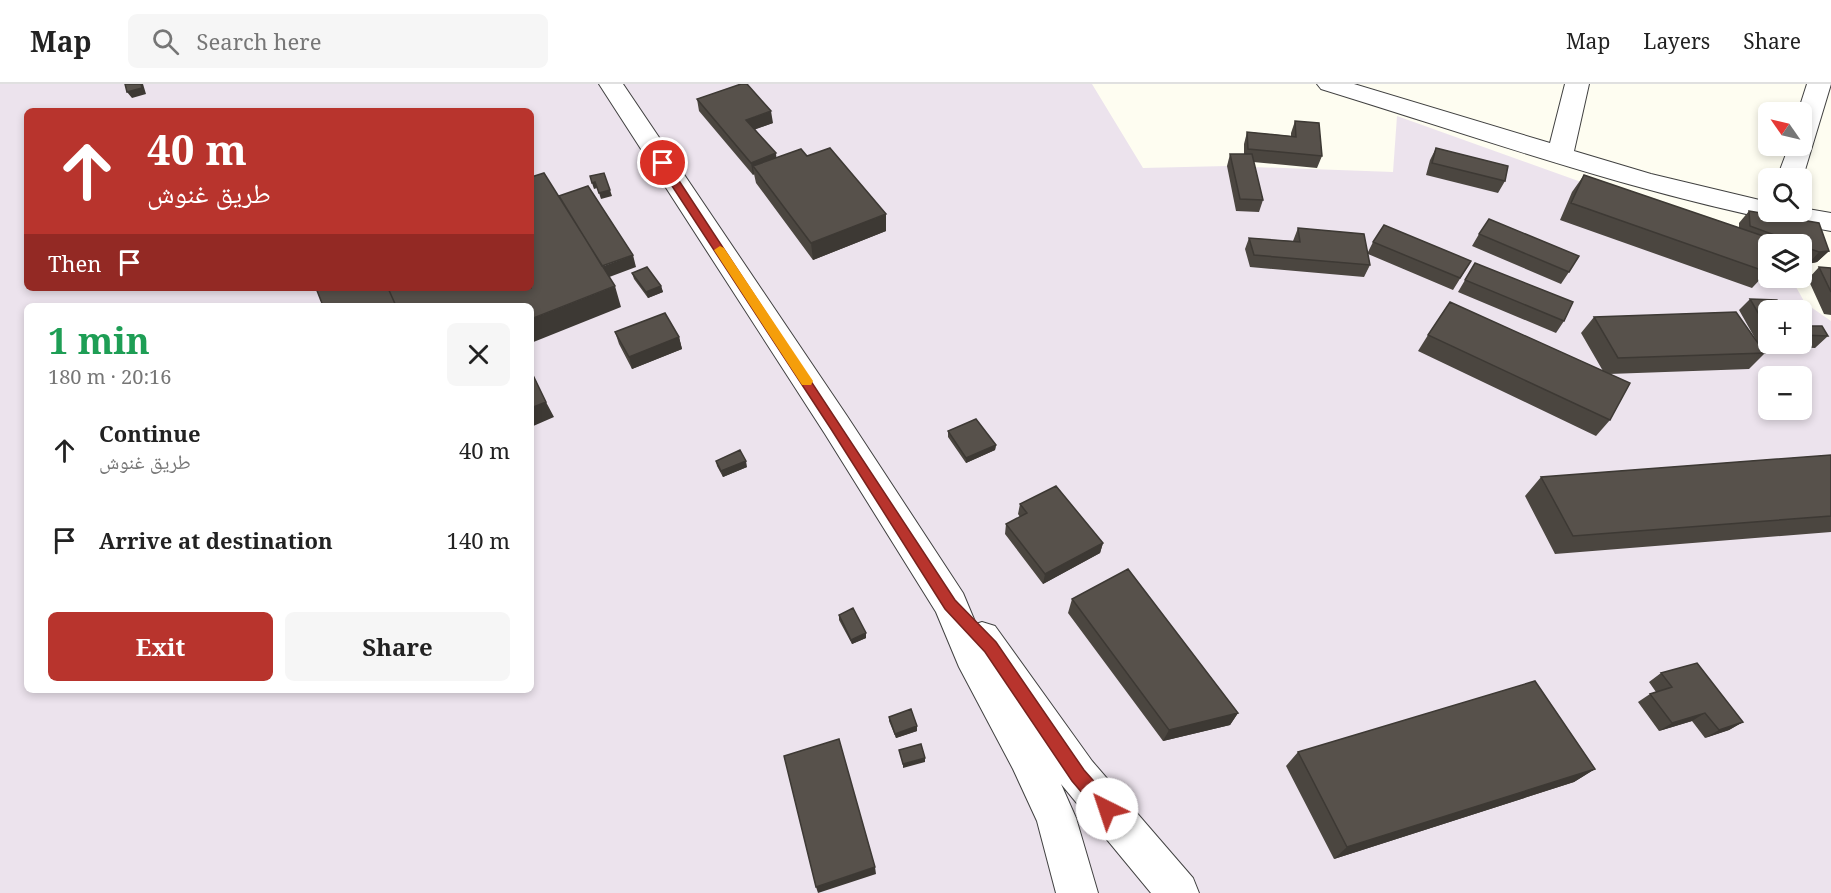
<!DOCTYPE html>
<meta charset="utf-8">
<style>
body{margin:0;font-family:"Noto Serif","Noto Naskh Arabic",serif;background:#f6f6f6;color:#222;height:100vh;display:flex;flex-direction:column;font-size:22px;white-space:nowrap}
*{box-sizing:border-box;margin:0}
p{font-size:20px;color:#767676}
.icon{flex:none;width:33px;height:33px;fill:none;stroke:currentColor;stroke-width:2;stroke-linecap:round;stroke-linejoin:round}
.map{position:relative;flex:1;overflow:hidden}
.drawer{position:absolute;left:24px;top:219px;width:510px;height:390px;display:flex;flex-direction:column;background:#fff;border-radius:9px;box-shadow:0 3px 9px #0003}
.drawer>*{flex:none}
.top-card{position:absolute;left:24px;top:24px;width:510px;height:183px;border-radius:9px;box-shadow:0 3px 9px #0003;background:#b8342d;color:#fff;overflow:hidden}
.needle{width:39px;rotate:304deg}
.tools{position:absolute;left:1758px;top:18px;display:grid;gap:12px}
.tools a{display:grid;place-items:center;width:54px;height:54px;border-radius:9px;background:#fff;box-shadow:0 3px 9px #0003;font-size:30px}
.pin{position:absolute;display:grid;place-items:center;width:51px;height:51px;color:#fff;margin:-26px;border:3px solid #fff;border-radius:50%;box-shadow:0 2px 6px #0007}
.me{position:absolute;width:66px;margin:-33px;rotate:319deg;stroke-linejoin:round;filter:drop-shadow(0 0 4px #0008)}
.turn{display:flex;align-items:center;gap:21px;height:126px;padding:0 24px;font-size:27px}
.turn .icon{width:78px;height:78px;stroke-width:2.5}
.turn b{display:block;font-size:42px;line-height:51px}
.then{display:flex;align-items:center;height:57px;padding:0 24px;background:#0003;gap:12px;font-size:22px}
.round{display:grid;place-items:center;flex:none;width:63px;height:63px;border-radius:9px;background:#f6f6f6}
.summary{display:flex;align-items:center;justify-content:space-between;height:102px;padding:0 24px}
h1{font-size:36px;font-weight:700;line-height:45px;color:#1e9e55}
.button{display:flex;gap:12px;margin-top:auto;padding:12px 24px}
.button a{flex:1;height:69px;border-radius:9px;background:#b8342d;color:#fff;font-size:24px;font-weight:700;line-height:69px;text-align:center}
.button a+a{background:#f6f6f6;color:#222}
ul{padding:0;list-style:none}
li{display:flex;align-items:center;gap:18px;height:90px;padding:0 24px}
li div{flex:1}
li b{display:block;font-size:22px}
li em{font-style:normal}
header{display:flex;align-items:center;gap:36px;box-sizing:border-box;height:84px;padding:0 30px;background:#fff;border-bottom:2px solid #e0e0e0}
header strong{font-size:28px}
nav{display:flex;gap:33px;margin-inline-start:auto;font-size:21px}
.search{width:420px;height:54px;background:#f6f6f6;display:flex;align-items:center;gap:15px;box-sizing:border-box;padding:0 21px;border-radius:9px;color:#767676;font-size:22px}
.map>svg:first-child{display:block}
.industrial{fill:#ece3ed;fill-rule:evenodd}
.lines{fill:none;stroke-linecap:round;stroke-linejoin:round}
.minor-casing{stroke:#414141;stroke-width:2}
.minor{fill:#fff;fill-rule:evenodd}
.wall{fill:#4b4640}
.shaded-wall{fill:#3d3934}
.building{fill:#57514b;stroke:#3d3934;stroke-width:1.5}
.route{fill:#b8342d;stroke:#78221d;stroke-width:1.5}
.slow{fill:#f59e0b}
</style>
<header>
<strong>Map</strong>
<div class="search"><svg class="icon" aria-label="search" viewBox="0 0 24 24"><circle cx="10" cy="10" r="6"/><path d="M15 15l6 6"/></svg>Search here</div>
<nav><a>Map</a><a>Layers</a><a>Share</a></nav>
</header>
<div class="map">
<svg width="1831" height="809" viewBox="0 0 1831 809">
<rect width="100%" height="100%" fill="#fefdf1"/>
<path class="industrial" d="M0,0H1092L1143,84L1227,82L1393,88L1397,32L1768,165V194H1795L1796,203L1805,219L1831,237V809H0ZM27,27H531V204H27ZM27,222H531V606H27ZM1768,226H1802V260H1768ZM1768,292H1802V326H1768Z"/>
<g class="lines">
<defs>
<path id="minor" d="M599,0H623L847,332L963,509L976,540L982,538L995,542L1092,677L1193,794L1199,809H1151L1061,700L1076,734L1098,809H1056L1037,737L1013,685L959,583L936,528L825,350Z
M1317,0H1354L1550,59L1565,0H1589L1574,67L1651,90L1768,118V128H1802V124L1831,129V147C1656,117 1490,57 1321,5Z
M1807,0H1831L1802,96L1777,94L1789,62H1802V28H1798Z"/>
</defs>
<use href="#minor" class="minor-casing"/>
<use href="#minor" class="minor"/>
</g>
<path class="wall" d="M697,15L773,39L755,45L776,74L807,72L886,147L813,176L756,99L754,90L753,91L699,27Z
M1295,37L1322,72L1317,84L1253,78L1263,116L1259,128L1236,127L1227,82L1230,70H1244V60L1247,48L1291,52V49Z
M1436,64L1505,97L1498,109L1426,91L1430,76Z
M1584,91L1739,144V139L1749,127L1829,167L1817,178L1808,180L1802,178V160H1768L1767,188L1752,204L1560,136L1572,108Z
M1298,144L1368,168L1373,158L1471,177L1453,206L1368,170L1370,181L1364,193L1250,183L1245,165L1249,154L1293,157Z
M1479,150L1569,188L1561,200L1472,162Z
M1475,179L1564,237L1556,249L1458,208Z
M1819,183L1831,184V231L1824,230L1808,195Z
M632,189L661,202L663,208L648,214L634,195Z
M1750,215L1768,226V260H1802V242L1828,252L1815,264L1760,262L1765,269L1749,285L1609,290L1610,336L1596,352L1418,267L1428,251L1603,287L1581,249L1594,233L1756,256L1739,226Z
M615,248L679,253L682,265L632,285L619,260Z
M948,347L996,361L995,366L966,379L948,353Z
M1831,371V448L1555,470L1525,412L1541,393Z
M716,377L747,383L723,393L717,382Z
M1020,420L1103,459L1100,469L1043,500L1005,450L1006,440L1020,433L1018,430Z
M1072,515L1238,629L1230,641L1163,657L1068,529Z
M839,531L866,554L852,560L839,536Z
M1661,589L1743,638L1729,646L1705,654L1692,637L1659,647L1638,618L1650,610L1656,608L1649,598Z
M889,633L917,647L896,654L889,637Z
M1298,668L1595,685L1574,698L1334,775L1286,682Z"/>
<path class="shaded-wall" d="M141,0H143L146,10L132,14L127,8Z
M771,27L773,39L748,48L746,36Z
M776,69L777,81L753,82L754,90L753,91L751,79Z
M595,98L597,104L594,105L592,99Z
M610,106L612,112L601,115L599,109Z
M886,130V147L813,176L811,159Z
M1829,167L1817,178L1808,180L1819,168Z
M633,171L636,183L604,195L601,183Z
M615,202L621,223L531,259V235Z
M661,202L663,208L648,214L646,208Z
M679,253L682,265L632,285L629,273Z
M546,318L554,333L531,343V324Z
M996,361L995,366L966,379V374Z
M746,377L747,383L723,393L721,387Z
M1103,459L1100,469L1043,500L1045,490Z
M866,549V554L852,560L851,556Z
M1238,629L1230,641L1163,657L1169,646Z
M1705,629L1692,637L1659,647L1672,639Z
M1743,638L1729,646L1705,654L1719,646Z
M917,642V647L896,654L895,650Z
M925,674V678L903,684V680Z
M1595,685L1574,698L1334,775L1347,763Z
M875,783L876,790L818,809L816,803Z"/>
<path class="building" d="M125,0H141L142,4L127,8Z
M741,0H747L771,27L746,36L776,69L751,79L697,15Z
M1295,37L1319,39L1322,72L1248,65L1247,48L1296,53Z
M830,64L886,130L811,159L753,82L801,65L807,72Z
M1436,64L1508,82L1505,97L1432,79Z
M1230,70H1252L1263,116L1240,115Z
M544,89L615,202L531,235V222H396L388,204H531V93Z
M604,89L610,106L599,109L595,98L592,99L590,92Z
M1584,91L1775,156L1774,160H1768V181L1767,188L1571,119Z
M588,102L633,171L602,182L559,112Z
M1749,127L1819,139L1829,167L1819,168L1802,162V160H1799L1750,142Z
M1489,135L1579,172L1569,188L1479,150Z
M1384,141L1471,177L1460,194L1373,158Z
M1298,144L1364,150L1370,181L1254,171L1249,154L1300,158Z
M1475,179L1573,218L1564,237L1465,196Z
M647,183L661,202L646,208L632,189Z
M1819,183L1831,184V208Z
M316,204H388L396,222H323Z
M1750,215L1777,216L1784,226H1768V246Z
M1450,218L1630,299L1610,336L1428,251Z
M1736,228L1765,269L1618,274L1594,233Z
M665,229L679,253L629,273L615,248Z
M1802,242H1822L1828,252L1802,251Z
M531,287L546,318L531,324Z
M976,335L996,361L966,374L948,347Z
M740,366L746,377L721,387L716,377Z
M1831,371V432L1573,452L1541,393Z
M1056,402L1103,459L1045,490L1006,440L1027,429L1020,420Z
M1128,485L1238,629L1169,646L1072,515Z
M853,524L866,549L851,556L839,531Z
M1697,579L1743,638L1719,646L1705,629L1672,639L1650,610L1672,603L1661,589Z
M1535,597L1595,685L1347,763L1298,668Z
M911,625L917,642L895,650L889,633Z
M839,655L875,783L816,803L784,672Z
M921,660L925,674L903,680L899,666Z"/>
<path class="route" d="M663,76L666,77L955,516L996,558L1084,686L1113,719L1115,725L1113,731L1107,733L1101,731L1072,697L985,568L945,525L831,345L657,79Z"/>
<path class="slow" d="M720,162L724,164L811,294L813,297L811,301H802L714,166Z"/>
</svg>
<div class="tools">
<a><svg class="needle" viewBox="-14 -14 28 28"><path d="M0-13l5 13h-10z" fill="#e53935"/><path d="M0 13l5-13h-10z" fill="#767676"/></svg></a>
<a><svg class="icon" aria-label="search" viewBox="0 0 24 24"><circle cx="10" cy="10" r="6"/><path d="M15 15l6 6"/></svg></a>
<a><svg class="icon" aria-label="layers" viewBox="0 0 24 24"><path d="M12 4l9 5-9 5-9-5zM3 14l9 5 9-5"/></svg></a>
<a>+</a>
<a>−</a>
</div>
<div class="pin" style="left:663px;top:79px;background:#d93025"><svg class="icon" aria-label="arrive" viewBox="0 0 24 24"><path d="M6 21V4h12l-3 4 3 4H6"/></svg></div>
<svg class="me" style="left:1107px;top:725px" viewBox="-20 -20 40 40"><circle r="19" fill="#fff"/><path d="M0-13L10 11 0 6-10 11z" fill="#b8342d"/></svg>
<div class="top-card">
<div class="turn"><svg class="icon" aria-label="ahead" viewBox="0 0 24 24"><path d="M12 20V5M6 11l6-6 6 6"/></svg><div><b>40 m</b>طريق غنوش</div></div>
<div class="then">Then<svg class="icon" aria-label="arrive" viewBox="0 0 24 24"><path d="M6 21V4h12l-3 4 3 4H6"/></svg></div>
</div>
<section class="drawer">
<div class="summary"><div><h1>1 min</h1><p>180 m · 20:16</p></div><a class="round"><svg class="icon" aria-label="close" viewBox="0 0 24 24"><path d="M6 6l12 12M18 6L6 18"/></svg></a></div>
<ul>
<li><svg class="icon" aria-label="ahead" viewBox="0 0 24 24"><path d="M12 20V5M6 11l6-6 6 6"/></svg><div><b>Continue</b><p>طريق غنوش</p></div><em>40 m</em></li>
<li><svg class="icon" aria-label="arrive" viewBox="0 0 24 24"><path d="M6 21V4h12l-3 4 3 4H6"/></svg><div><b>Arrive at destination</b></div><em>140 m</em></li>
</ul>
<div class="button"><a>Exit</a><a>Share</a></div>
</section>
</div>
